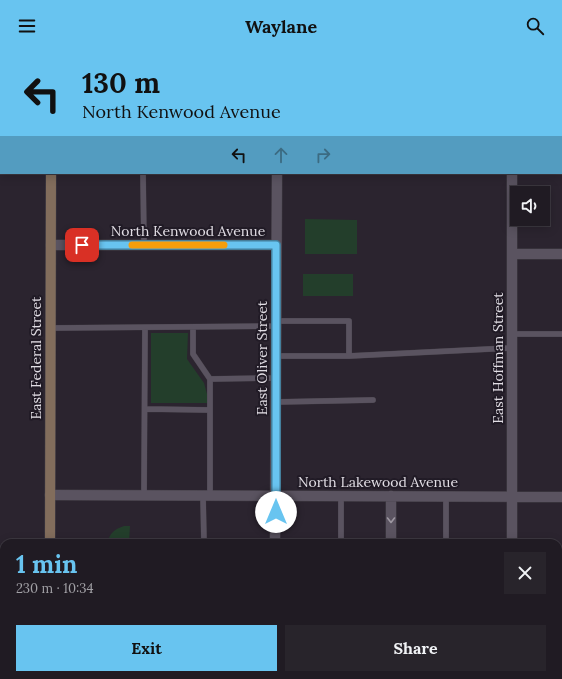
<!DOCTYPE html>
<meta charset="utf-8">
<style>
body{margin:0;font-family:Lora,serif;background:#28242b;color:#f1f3f6;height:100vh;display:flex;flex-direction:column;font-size:15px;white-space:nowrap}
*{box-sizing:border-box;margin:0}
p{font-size:13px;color:#a2a1a6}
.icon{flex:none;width:22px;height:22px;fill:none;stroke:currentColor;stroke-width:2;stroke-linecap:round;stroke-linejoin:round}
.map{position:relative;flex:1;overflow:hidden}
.drawer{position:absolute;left:0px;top:487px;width:562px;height:140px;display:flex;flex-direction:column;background:#201b23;border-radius:12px 12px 0 0;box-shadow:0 2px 10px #0003,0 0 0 1px #3d3941}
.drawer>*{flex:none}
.hud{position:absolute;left:0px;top:0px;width:562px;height:122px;box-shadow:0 2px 10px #0003,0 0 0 1px #3d3941;background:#68c4f0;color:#111;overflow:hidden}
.tools{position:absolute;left:510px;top:134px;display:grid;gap:8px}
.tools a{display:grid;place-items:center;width:40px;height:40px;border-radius:0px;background:#201b23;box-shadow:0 2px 10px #0003,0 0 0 1px #3d3941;font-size:20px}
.pin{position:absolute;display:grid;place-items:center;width:34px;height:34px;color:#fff;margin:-17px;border-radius:8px;box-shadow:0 2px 6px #0006}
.me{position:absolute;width:44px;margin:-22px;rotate:0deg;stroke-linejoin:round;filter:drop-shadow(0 0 3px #0008)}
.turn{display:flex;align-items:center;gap:14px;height:84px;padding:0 16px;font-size:18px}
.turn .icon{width:52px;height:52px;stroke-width:2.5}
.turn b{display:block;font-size:28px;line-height:34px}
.lanes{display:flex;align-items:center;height:38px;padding:0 16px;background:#0003;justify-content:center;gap:20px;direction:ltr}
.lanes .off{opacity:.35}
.round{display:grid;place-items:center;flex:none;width:42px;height:42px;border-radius:0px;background:#28242b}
.overview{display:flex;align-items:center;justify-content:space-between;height:68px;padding:0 16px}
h1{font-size:24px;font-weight:800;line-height:30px;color:#68c4f0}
.primary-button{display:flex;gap:8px;margin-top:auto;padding:8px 16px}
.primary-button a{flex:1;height:46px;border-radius:0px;background:#68c4f0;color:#111;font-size:16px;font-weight:800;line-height:46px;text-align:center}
.primary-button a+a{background:#28242b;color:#f1f3f6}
header{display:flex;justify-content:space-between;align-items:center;height:52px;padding:0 16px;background:#68c4f0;color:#111;font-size:18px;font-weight:800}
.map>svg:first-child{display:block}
.green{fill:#233e2b}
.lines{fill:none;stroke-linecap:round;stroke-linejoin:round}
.lane-casing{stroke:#454048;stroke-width:6}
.street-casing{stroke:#454048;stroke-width:11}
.secondary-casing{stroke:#454048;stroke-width:11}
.lane{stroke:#5a5360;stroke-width:5.5}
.street{stroke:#5a5360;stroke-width:10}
.secondary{stroke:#826d5c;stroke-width:10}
.oneway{stroke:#9e98a2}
.route-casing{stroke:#447f9c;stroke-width:10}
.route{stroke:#68c4f0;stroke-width:7}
.slow{stroke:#f59e0b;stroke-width:7}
.labels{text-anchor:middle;stroke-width:4;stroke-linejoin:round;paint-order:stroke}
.street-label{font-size:14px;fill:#e2dee5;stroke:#211b26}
</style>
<header><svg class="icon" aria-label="menu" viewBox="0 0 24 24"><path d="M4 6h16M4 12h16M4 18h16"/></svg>Waylane<svg class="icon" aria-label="search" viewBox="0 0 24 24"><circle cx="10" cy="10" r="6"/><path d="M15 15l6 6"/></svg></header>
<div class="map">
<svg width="562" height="627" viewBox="0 0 562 627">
<rect width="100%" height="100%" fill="#2b242f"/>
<path class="green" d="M305,167L357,168V202H305Z
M303,222H353V244H303Z
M151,281H188L187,307L204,331L207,342V351H151Z
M124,474H130L129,491H108C109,481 115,477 124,474Z"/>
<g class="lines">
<defs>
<path id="lane" d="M144,0V1
M0,48H1
M561,118H562
M143,121L144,193
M193,275V302L210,327V444
M51,276L276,274
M512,282H562
M276,304H349V269H276
M349,304L512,296
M210,327L276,326
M276,350L373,348
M145,357L210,358
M144,443L145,276
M203,444L204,491
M341,444V491
M446,491V444
M558,513H562
M176,623V627
M204,623V627
M275,626L342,625L390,627
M511,626H562
M445,627V623"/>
<path id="street" d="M277,1V0
M512,1V0
M561,36H562
M51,193H276
M512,202H562
M50,443L562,445
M275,491L277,121
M391,491V444
M512,491V121
M275,627V623
M391,627V623
M511,627V623"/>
<path id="secondary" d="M51,1V0
M50,491L51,121
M49,627L50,623"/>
</defs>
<use href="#lane" class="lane-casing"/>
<use href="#street" class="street-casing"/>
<use href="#secondary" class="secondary-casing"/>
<use href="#lane" class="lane"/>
<use href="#street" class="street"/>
<use href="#secondary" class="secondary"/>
</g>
<defs><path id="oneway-chevron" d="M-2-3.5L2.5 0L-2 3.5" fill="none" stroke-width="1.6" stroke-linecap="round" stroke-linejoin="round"/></defs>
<use class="oneway" href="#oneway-chevron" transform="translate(391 468) rotate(90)"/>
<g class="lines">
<defs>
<path id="route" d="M82,193H276V460"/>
</defs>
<use href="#route" class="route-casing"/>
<use href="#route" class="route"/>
<path class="slow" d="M132,193H224"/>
</g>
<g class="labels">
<g class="street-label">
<text x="188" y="184">North Kenwood Avenue</text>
<text transform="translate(36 306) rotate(-90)" y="5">East Federal Street</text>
<text transform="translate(262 306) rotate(-90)" y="5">East Oliver Street</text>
<text transform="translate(498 306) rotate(-90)" y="5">East Hoffman Street</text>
<text x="378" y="435">North Lakewood Avenue</text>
</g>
</g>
</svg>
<div class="tools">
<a><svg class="icon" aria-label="sound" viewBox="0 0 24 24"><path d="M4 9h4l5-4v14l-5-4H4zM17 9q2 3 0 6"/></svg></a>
</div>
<div class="pin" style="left:82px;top:193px;background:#d93025"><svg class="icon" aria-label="arrive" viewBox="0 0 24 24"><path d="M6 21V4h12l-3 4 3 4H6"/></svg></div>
<svg class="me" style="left:276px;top:460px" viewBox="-20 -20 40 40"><circle r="19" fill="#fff"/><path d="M0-13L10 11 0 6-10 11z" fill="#68c4f0"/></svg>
<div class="hud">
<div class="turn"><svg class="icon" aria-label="left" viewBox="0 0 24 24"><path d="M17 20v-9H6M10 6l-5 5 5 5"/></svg><div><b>130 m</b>North Kenwood Avenue</div></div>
<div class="lanes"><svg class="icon" aria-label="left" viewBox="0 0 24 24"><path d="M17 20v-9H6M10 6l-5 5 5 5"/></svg><svg class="icon off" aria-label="ahead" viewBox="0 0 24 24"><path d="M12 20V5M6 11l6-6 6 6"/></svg><svg class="icon off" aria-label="right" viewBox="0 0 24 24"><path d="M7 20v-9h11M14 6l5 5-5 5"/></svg></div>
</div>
<section class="drawer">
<div class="overview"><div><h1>1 min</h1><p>230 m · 10:34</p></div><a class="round"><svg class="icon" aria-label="close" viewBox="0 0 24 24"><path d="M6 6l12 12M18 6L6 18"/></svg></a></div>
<div class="primary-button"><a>Exit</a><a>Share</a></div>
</section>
</div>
